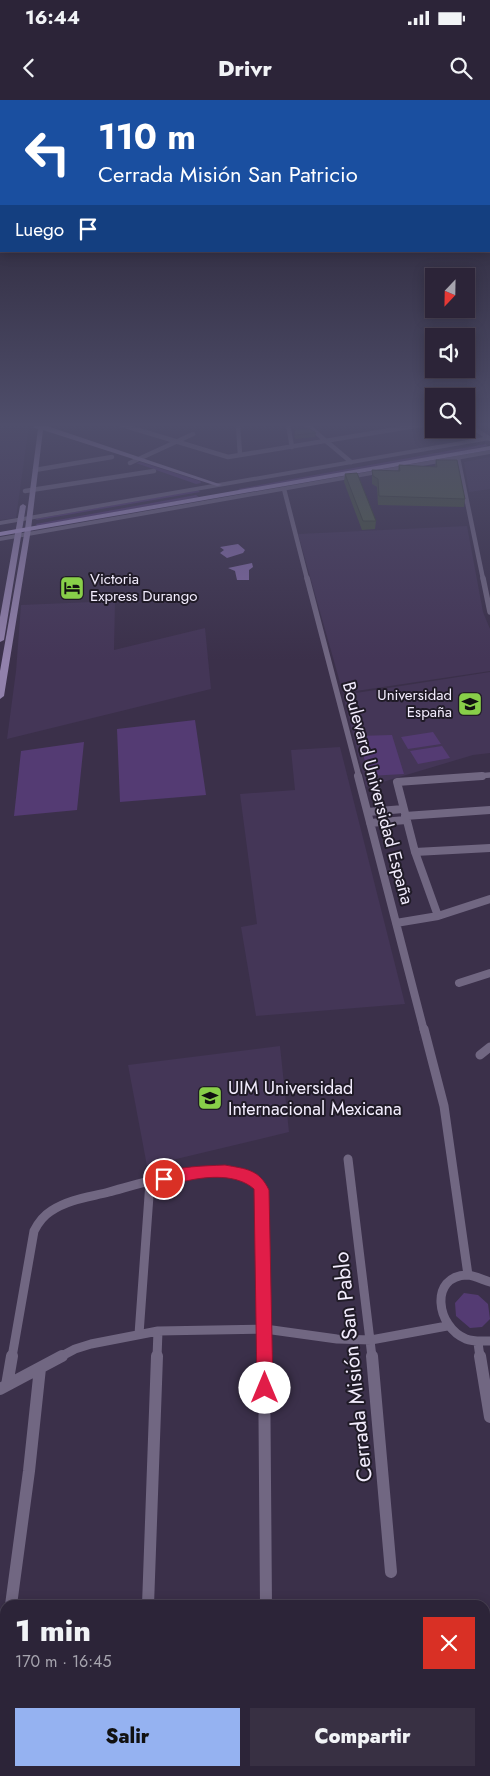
<!DOCTYPE html>
<html lang="es">
<meta charset="utf-8">
<style>
body{margin:0;font-family:Jost,sans-serif;background:#383043;color:#f1f3f6;height:100vh;display:flex;flex-direction:column;font-size:19px;white-space:nowrap}
*{box-sizing:border-box;margin:0}
p{font-size:16px;color:#a6a4ae}
.icon{flex:none;width:28px;height:28px;fill:none;stroke:currentColor;stroke-width:2;stroke-linecap:round;stroke-linejoin:round}
.map{position:relative;flex:1;overflow:hidden}
.side{position:absolute;left:0px;top:1500px;width:490px;height:176px;display:flex;flex-direction:column;background:#2c2438;border-radius:15px 15px 0 0;box-shadow:0 2px 12px #0003,0 0 0 1px #484153}
.side>*{flex:none}
.banner{position:absolute;left:0px;top:0px;width:490px;height:152px;box-shadow:0 2px 12px #0003,0 0 0 1px #484153;background:#1a4fa0;color:#fff;overflow:hidden}
.needle{width:32px;rotate:202deg}
.tools{position:absolute;left:425px;top:168px;display:grid;gap:10px}
.tools a{display:grid;place-items:center;width:50px;height:50px;border-radius:0px;background:#2c2438;box-shadow:0 2px 12px #0003,0 0 0 1px #484153;font-size:25px}
.pin{position:absolute;display:grid;place-items:center;width:42px;height:42px;color:#fff;margin:-21px;border:2px solid #fff;border-radius:50%;box-shadow:0 1px 5px #0007}
.me{position:absolute;width:55px;margin:-28px;rotate:0deg;stroke-linejoin:round;filter:drop-shadow(0 0 4px #0008)}
.turn{display:flex;align-items:center;gap:18px;height:105px;padding:0 15px;font-size:22px}
.turn .icon{width:65px;height:65px;stroke-width:2.5}
.turn b{display:block;font-size:35px;line-height:42px}
.then{display:flex;align-items:center;height:48px;padding:0 15px;background:#0003;gap:10px;font-size:19px}
.round{display:grid;place-items:center;flex:none;width:52px;height:52px;border-radius:0px;background:#383043}
.head{display:flex;align-items:center;justify-content:space-between;height:85px;padding:0 15px}
h1{font-size:30px;font-weight:800;line-height:38px}
.button{display:flex;gap:10px;margin-top:auto;padding:10px 15px}
.button a{flex:1;height:58px;border-radius:0px;background:#95b2f1;color:#111;font-size:20px;font-weight:800;line-height:58px;text-align:center}
.button a+a{background:#383043;color:#f1f3f6}
.status{display:flex;justify-content:space-between;align-items:center;height:35px;padding:0 25px;background:#2c2438;direction:ltr}
.status svg{height:14px;fill:currentColor}
header{display:flex;justify-content:space-between;align-items:center;height:65px;padding:0 15px;background:#2c2438;font-size:22px;font-weight:800}
.map>svg:first-child{display:block}
.built{fill:#443657}
.green{fill:#543b73}
.water{fill:#836aa6}
.lines{fill:none;stroke-linecap:round;stroke-linejoin:round}
.minor-far4{stroke:#716782;stroke-width:4.5}
.minor-far3{stroke:#716782;stroke-width:5.5}
.minor-far2{stroke:#716782;stroke-width:8}
.minor-far1{stroke:#716782;stroke-width:9}
.minor{stroke:#716782;stroke-width:12}
.tertiary{fill:#716782;fill-rule:evenodd}
.secondary{fill:#9281ac;fill-rule:evenodd}
.primary{fill:#ab96cc;fill-rule:evenodd}
.wall{fill:#45533b}
.building{fill:#506045;stroke:#384330}
.route{fill:#e11d48;stroke:#92132f}
.labels{text-anchor:middle;stroke-width:4;stroke-linejoin:round;paint-order:stroke}
.far-poi-label{font-size:15px;fill:#f3edfe;stroke:#201b27;text-anchor:start}
.street-label{font-size:18px;fill:#f3edfe;stroke:#201b27}
.poi-label{font-size:18px;fill:#f3edfe;stroke:#201b27;text-anchor:start}
.near-street-label{font-size:21px;fill:#f3edfe;stroke:#201b27}
</style>
<div class="status"><b>16:44</b><svg viewBox="0 0 49 12"><path d="M0 12V9h3v3zM5 12V6h3v6zM10 12V3h3v9zM15 12V0h3v12zM26 1h20v11H26zM47 4h2v5h-2z"/></svg></div>
<header><svg class="icon" aria-label="back" viewBox="0 0 24 24"><path d="M15 5l-7 7 7 7"/></svg>Drivr<svg class="icon" aria-label="search" viewBox="0 0 24 24"><circle cx="10" cy="10" r="6"/><path d="M15 15l6 6"/></svg></header>
<div class="map">
<svg width="490" height="1676" viewBox="0 0 490 1676">
<rect width="100%" height="100%" fill="#3b304a"/>
<path class="built" d="M0,325H29L16,418L0,420Z
M490,357V389L469,392L464,362Z
M467,426L483,512L490,529V571L343,593L298,434Z
M115,501L114,550L205,528L211,589L7,639L16,571L21,505Z
M490,572V653L473,655L366,687L343,595Z
M340,647L405,904L256,916L241,827L257,824L240,694L295,690L291,650Z
M280,946L289,1032L147,1066L128,965Z
M490,1578V1676H226L239,1671H485V1579Z"/>
<path class="green" d="M486,344L487,346L457,352L241,391L238,389Z
M141,362L200,381L201,383L196,384L136,363Z
M198,390L200,392L37,420L35,419Z
M196,395L199,397L37,426L36,424Z
M195,620L206,695L120,702L117,629Z
M433,632L441,644L408,649L401,637Z
M392,635L404,674L369,676L358,636Z
M84,642L77,710L14,716L21,651Z
M442,646L450,658L418,664L410,651Z
M464,1193L478,1195L488,1204L490,1219L482,1227L470,1228L456,1216L455,1203Z"/>
<path class="water" d="M238,444L245,450L243,453L227,458L220,453L224,450L220,447Z
M252,463L253,467L249,470V480H237L235,471L228,468Z"/>
<g class="lines">
<path class="minor-far4" d="M122,325L228,357L421,325
M238,325L240,355
M288,325L292,347
M307,325L351,362
M469,325L490,339
M458,358L483,479
M130,363L193,334
M35,370L112,357
M284,389L307,479
M25,391L154,371"/>
<path class="minor-far3" d="M307,478L359,677
M483,478L490,512
M465,677L490,675"/>
<path class="minor-far2" d="M358,676L424,931
M368,712L403,709
M405,716L490,710
M370,723L406,720
M415,752L490,748
M438,816L415,752L397,682L482,676
M396,823L438,816L490,799
M459,883L490,873"/>
<path class="minor-far1" d="M424,929L444,1006L468,1175
M480,955L490,947
M348,1059L372,1257
M490,1182C483,1180 474,1175 467,1175C429,1176 436,1227 466,1239C473,1242 483,1241 490,1241
M139,1234L150,1082
M478,1243L480,1257
M12,1257L34,1131C38,1123 43,1116 51,1111C69,1099 90,1097 109,1092C144,1083 239,1050 262,1090L264,1257
M60,1257L75,1249L91,1244L158,1231L265,1229L337,1239L371,1240L447,1226
M157,1257L158,1231"/>
<path class="minor" d="M264,1256L266,1505
M372,1256L391,1472
M480,1256L490,1317
M7,1285L12,1256
M0,1289L62,1256
M11,1505L29,1371L40,1268
M148,1505L157,1256
M0,1590L5,1552"/>
<path class="tertiary" d="M490,336V340L0,425V421Z
M490,350V354L0,441V437Z"/>
<path class="secondary" d="M44,325L222,385L217,386L43,330L31,429L4,596L0,599V571L25,429L38,329L32,327Z
M23,404L26,406L4,540L0,542V517L20,406Z
M490,1533V1551L485,1552V1534Z
M105,1671H137L135,1676H103Z"/>
<path class="primary" d="M490,346V350L0,436V432Z"/>
</g>
<path class="wall" d="M294,330L316,333L315,337L295,339Z
M436,360L465,399L464,407L378,405L377,387L372,384V370L398,371L399,365L435,367Z
M345,374L376,421L375,429L362,430L344,382Z"/>
<path class="building" d="M310,329L316,333L295,335L294,330Z
M436,360H457L465,399L379,396L378,379L373,376L372,370L400,371L399,365L437,367Z
M357,373L376,421H363L345,374Z"/>
<linearGradient id="sky" x2="0" y2="1"><stop stop-color="#201a29"/><stop offset="0.58" stop-color="#4f4e6b"/><stop offset="1" stop-color="#4f4e6b" stop-opacity="0"/></linearGradient>
<rect width="490" height="560" fill="url(#sky)"/>
<path class="route" d="M225,1065C246,1069 259,1069 269,1090L273,1288L271,1294L265,1296L259,1294L257,1288L254,1089C237,1074 208,1076 186,1081C177,1082 167,1086 159,1083L157,1079L159,1074C180,1066 203,1066 225,1065Z"/>
<defs>
<symbol id="hotel-square" viewBox="-11 -11 22 22"><rect x="-9" y="-9" width="18" height="18" rx="4" fill="#88cf49" stroke="#201b27"/><path d="M-6-4.5h1.5V1H6V5H4.5V3h-9V5H-6ZM-4 0a1.8 1.8 0 1 1 3.6 0ZM.5 0V-2.5h3Q6-2.5 6 0Z" fill="#111"/></symbol>
<symbol id="school-square" viewBox="-11 -11 22 22"><rect x="-9" y="-9" width="18" height="18" rx="4" fill="#88cf49" stroke="#201b27"/><path d="M0-5L7-2L0 1L-7-2ZM-4 1L0 2.5L4 1V4Q0 6-4 4Z" fill="#111"/></symbol>
<symbol id="university-square" viewBox="-11 -11 22 22"><rect x="-9" y="-9" width="18" height="18" rx="4" fill="#88cf49" stroke="#201b27"/><path d="M0-5L7-2L0 1L-7-2ZM-4 1L0 2.5L4 1V4Q0 6-4 4Z" fill="#111"/></symbol>
</defs>
<g fill-rule="evenodd">
<use href="#hotel-square" x="58" y="474" width="28" height="28"/>
<use href="#school-square" x="456" y="590" width="28" height="28"/>
<use href="#university-square" x="196" y="984" width="28" height="28"/>
</g>
<g class="labels">
<g class="far-poi-label">
<text x="90" y="484">Victoria<tspan x="90" dy="17">Express Durango</tspan></text>
<text x="452" y="600" text-anchor="end">Universidad<tspan x="452" dy="17">España</tspan></text>
</g>
<g class="street-label">
<text transform="translate(378 693) rotate(75)" y="6">Boulevard Universidad España</text>
</g>
<g class="poi-label">
<text x="228" y="994">UIM Universidad<tspan x="228" dy="21">Internacional Mexicana</tspan></text>
</g>
<g class="near-street-label">
<text transform="translate(353 1267) rotate(-96)" y="7">Cerrada Misión San Pablo</text>
</g>
</g>
</svg>
<div class="tools">
<a><svg class="needle" viewBox="-14 -14 28 28"><path d="M0-13l5 13h-10z" fill="#e53935"/><path d="M0 13l5-13h-10z" fill="#a6a4ae"/></svg></a>
<a><svg class="icon" aria-label="sound" viewBox="0 0 24 24"><path d="M4 9h4l5-4v14l-5-4H4zM17 9q2 3 0 6"/></svg></a>
<a><svg class="icon" aria-label="search" viewBox="0 0 24 24"><circle cx="10" cy="10" r="6"/><path d="M15 15l6 6"/></svg></a>
</div>
<div class="pin" style="left:164px;top:1079px;background:#d93025"><svg class="icon" aria-label="arrive" viewBox="0 0 24 24"><path d="M6 21V4h12l-3 4 3 4H6"/></svg></div>
<svg class="me" style="left:265px;top:1288px" viewBox="-20 -20 40 40"><circle r="19" fill="#fff"/><path d="M0-13L10 11 0 6-10 11z" fill="#e11d48"/></svg>
<div class="banner">
<div class="turn"><svg class="icon" aria-label="left" viewBox="0 0 24 24"><path d="M17 20v-9H6M10 6l-5 5 5 5"/></svg><div><b>110 m</b>Cerrada Misión San Patricio</div></div>
<div class="then">Luego<svg class="icon" aria-label="arrive" viewBox="0 0 24 24"><path d="M6 21V4h12l-3 4 3 4H6"/></svg></div>
</div>
<section class="side">
<div class="head"><div><h1>1 min</h1><p>170 m · 16:45</p></div><a class="round" style="background:#d93025;color:#fff"><svg class="icon" aria-label="close" viewBox="0 0 24 24"><path d="M6 6l12 12M18 6L6 18"/></svg></a></div>
<div class="button"><a>Salir</a><a>Compartir</a></div>
</section>
</div>
